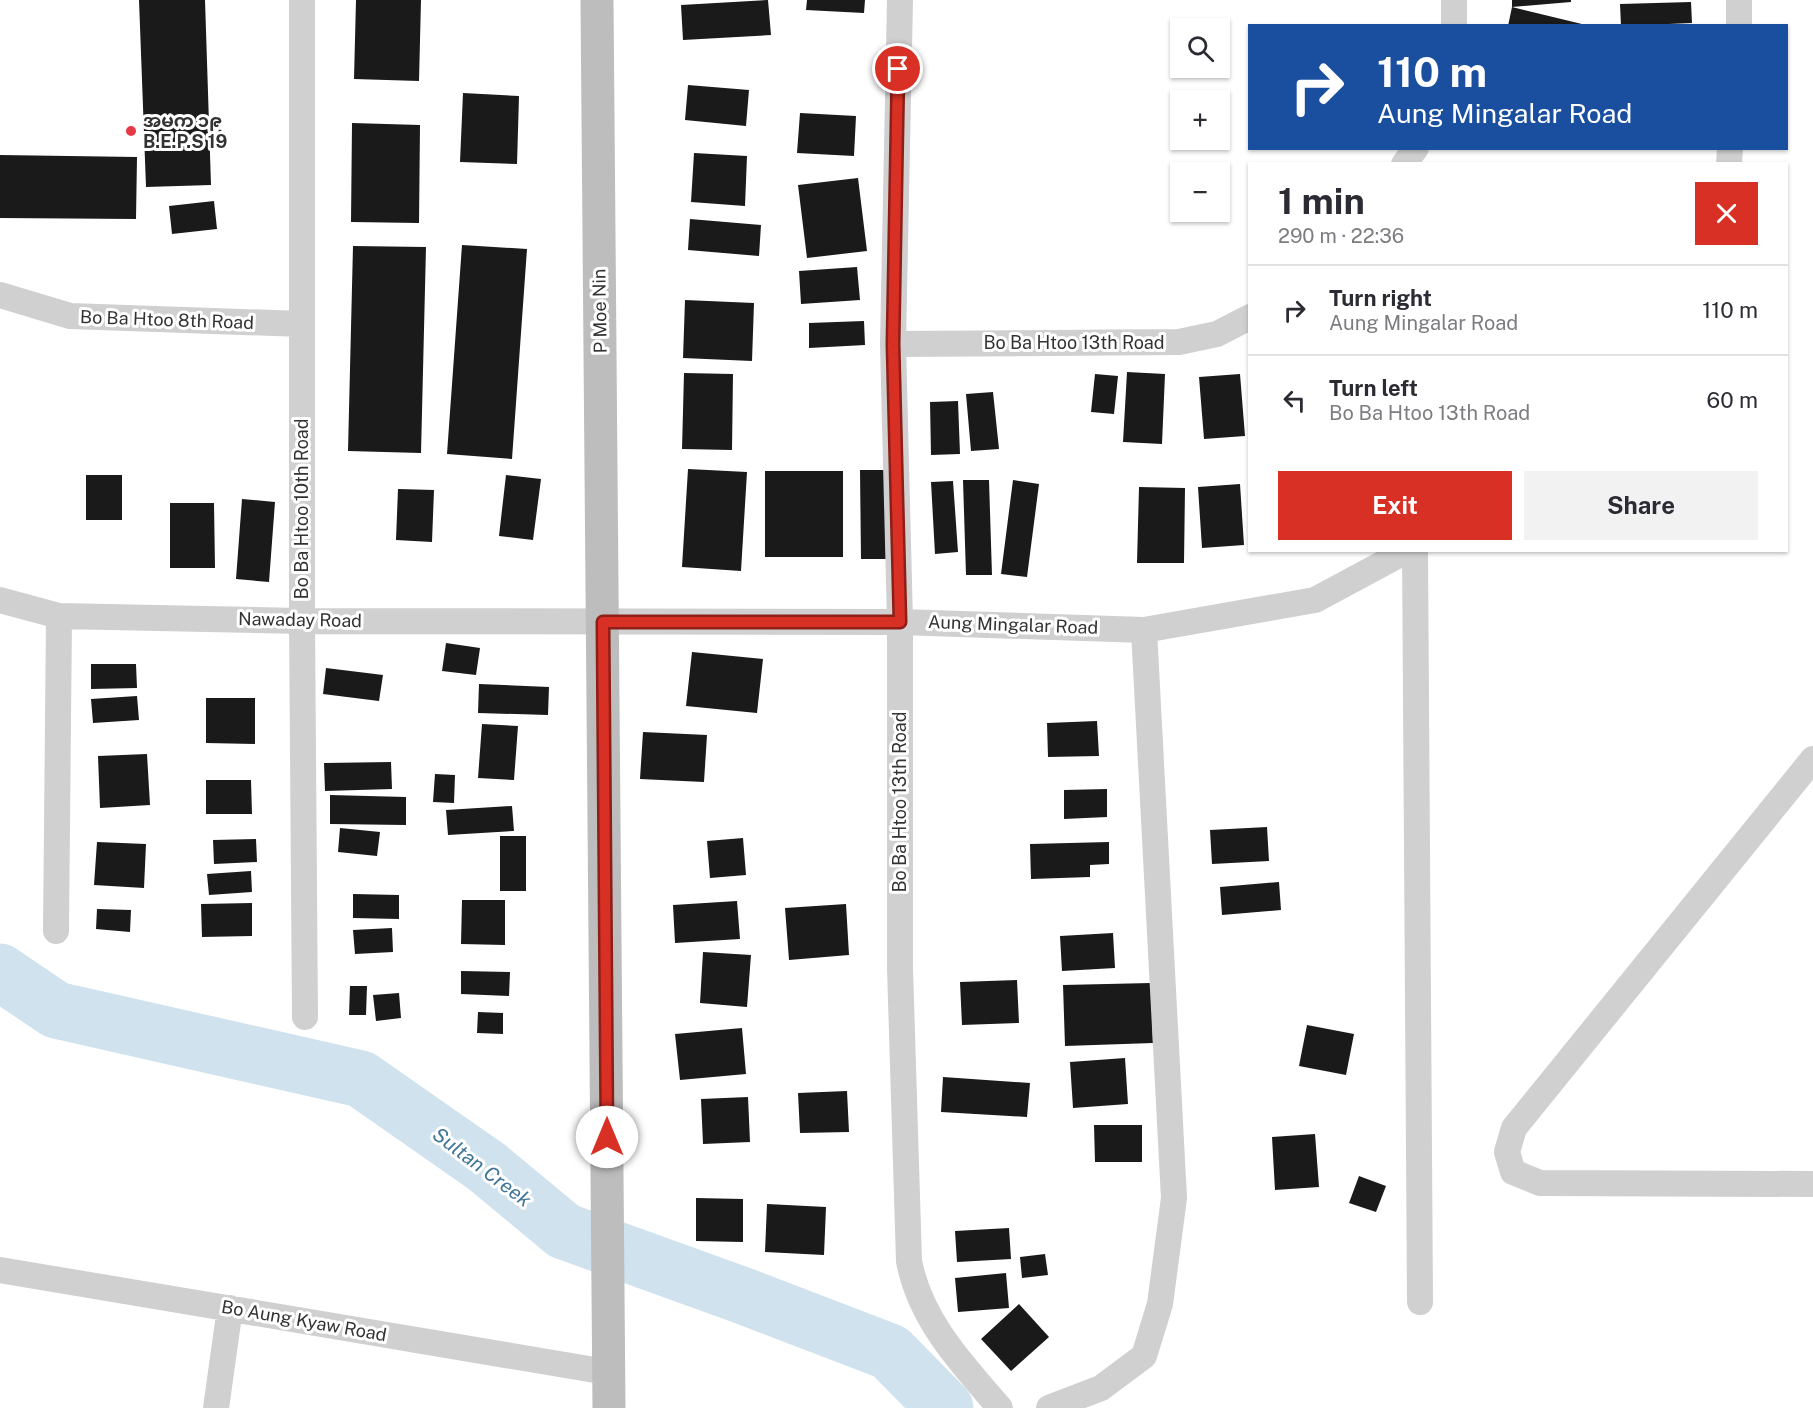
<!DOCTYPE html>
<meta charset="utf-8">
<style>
body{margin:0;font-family:"Public Sans","Noto Sans Myanmar",sans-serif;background:#f2f2f3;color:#2b2b33;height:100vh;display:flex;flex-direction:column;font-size:22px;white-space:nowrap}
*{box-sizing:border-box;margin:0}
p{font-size:20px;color:#7c7c81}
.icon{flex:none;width:33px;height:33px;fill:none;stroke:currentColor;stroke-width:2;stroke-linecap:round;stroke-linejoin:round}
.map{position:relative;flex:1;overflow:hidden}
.details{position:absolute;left:1248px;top:162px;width:540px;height:390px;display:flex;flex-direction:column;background:#fff;border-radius:0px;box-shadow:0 2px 4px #0004}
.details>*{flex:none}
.guide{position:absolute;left:1248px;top:24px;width:540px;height:126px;border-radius:0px;box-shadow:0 2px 4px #0004;background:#1a4fa0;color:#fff;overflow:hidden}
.fabs{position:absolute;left:1170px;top:18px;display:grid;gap:12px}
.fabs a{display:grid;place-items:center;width:60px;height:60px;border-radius:0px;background:#fff;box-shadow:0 2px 4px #0004;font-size:30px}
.pin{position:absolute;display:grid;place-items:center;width:51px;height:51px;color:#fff;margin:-26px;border:3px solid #fff;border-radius:50%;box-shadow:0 2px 6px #0007}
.me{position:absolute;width:66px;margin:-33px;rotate:0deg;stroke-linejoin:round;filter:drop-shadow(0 0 4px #0008)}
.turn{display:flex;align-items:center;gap:21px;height:126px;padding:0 30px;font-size:27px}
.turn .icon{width:78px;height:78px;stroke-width:2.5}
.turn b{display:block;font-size:42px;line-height:51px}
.round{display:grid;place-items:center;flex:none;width:63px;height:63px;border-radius:0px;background:#f2f2f3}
.head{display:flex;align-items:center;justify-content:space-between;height:102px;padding:0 30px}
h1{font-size:36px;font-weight:700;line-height:45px}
.button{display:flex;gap:12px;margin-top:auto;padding:12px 30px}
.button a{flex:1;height:69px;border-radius:0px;background:#d93025;color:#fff;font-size:24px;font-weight:700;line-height:69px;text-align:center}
.button a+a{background:#f2f2f3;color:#2b2b33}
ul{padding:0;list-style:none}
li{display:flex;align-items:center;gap:18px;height:90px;padding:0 30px;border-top:2px solid #e1e1e2}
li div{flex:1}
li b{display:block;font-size:22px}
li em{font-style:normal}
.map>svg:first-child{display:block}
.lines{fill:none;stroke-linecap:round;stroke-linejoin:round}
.river{stroke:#cfe2ee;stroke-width:57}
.building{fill:#1a1a1a}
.street{stroke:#d0d0d0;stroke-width:26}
.secondary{stroke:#bdbdbd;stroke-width:33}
.route-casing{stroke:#8d1f18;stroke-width:15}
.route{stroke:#d93025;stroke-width:10}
.poi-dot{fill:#e63946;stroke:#fff;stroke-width:2}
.labels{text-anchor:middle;stroke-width:6;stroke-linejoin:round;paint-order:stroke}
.poi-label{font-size:18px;font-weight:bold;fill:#333;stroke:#fff;text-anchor:start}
.street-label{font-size:18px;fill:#333;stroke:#fff}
.water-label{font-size:20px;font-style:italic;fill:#3f7597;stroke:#fff}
</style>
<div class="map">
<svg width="1813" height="1408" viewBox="0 0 1813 1408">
<rect width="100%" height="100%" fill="#fff"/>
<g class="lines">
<path class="river" d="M0,972L56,1010L361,1079L487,1167L564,1231L741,1295L890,1352L945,1408"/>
</g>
<path class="building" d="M139,0H205L211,185L146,187Z
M356,0H421L419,81L354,79Z
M768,0L771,35L683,40L681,5Z
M807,0H865L864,13L806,10Z
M1512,0H1571V2L1512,7Z
M1691,2L1692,23L1621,26L1620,4Z
M1512,7L1586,25V26H1508Z
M688,85L749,90L746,126L685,120Z
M463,93L519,96L517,164L460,162Z
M800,113L856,116L854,156L797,153Z
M352,123L420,125L419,223L351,222Z
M694,153L747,156L745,206L691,202Z
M0,155L137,157L136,219L0,218Z
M858,178L867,251L807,258L798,185Z
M214,201L217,229L172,234L169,206Z
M690,219L761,225L759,256L688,250Z
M462,245L527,249L512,459L447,454Z
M353,246L426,247L421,453L348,451Z
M857,267L860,300L801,304L799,271Z
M685,300L754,303L752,361L683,358Z
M864,321L865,345L809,348V323Z
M1127,372L1165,374L1162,444L1123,442Z
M684,373L733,374L732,450L682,449Z
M1095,374L1118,376L1114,414L1091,412Z
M1240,374L1245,436L1204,439L1199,377Z
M993,392L999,449L971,451L966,394Z
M958,401L960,454L931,455L930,402Z
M688,469L747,472L741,571L682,567Z
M860,470H885L886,559H861Z
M765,471H843V557H765Z
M86,475H122V520H86Z
M506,475L541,479L533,540L499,536Z
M963,480H989L992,575H966Z
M1013,480L1039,484L1027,577L1001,574Z
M953,481L958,552L935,554L931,482Z
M1240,484L1244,545L1202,548L1198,487Z
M1139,487L1185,488L1184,563H1137Z
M398,489L434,490L432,542L396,540Z
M242,499L275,502L269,582L236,579Z
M170,503H214L215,568H170Z
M446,643L480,648L476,675L442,671Z
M692,652L763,659L757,713L686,706Z
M91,664H136L137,688L91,689Z
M326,668L383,675L379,701L323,694Z
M479,684L549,687L548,715L478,713Z
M137,696L139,720L93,723L91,699Z
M206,698H255V744L206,743Z
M1097,721L1099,756L1048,757L1047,723Z
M482,724L518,726L514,780L478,778Z
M643,732L707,735L704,782L640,779Z
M147,754L150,805L100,808L98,756Z
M391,762L392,789L325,791L324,763Z
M435,774L455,775L454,803L433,802Z
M206,780H251L252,814H206Z
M1107,789V817L1064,819V790Z
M330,795L406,797V825L330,824Z
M512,806L514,831L448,835L446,810Z
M1267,827L1269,861L1212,864L1210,830Z
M340,828L380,832L377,856L338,852Z
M500,836H526V891H500Z
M743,838L746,875L710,878L707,841Z
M256,839L257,862L214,864L213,840Z
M97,842L146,844L144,888L94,885Z
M1109,842V864L1090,865V877L1031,879L1030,844Z
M251,871L252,892L209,895L207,874Z
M1279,882L1281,910L1222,915L1220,887Z
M353,894L399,895V919L353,918Z
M462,900H505V945L461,944Z
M737,901L740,939L675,943L673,905Z
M252,903V936L202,937L201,904Z
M846,904L849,955L789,960L785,908Z
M97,909L131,910L130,932L96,929Z
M392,928L393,952L355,954L353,930Z
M1113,933L1115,968L1062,971L1060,936Z
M703,952L751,955L747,1007L700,1003Z
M461,971L510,972L509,996L461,994Z
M1017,980L1019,1023L962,1025L960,982Z
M1151,983L1153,1043L1065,1046L1063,985Z
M350,986H367L366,1015H349Z
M399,993L401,1018L376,1021L373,995Z
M478,1012L503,1013V1034L477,1033Z
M1307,1025L1354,1034L1346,1075L1299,1066Z
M742,1028L746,1074L680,1080L675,1034Z
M1125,1058L1128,1104L1073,1108L1070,1062Z
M943,1077L1030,1083L1027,1117L941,1112Z
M847,1091L849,1132L800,1133L798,1093Z
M748,1097L750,1142L703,1144L701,1099Z
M1094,1125H1142V1162H1095Z
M1315,1134L1319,1187L1275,1190L1272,1137Z
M1359,1176L1386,1186L1376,1212L1349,1203Z
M696,1198L743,1199V1242L696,1241Z
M767,1204L826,1207L824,1255L765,1252Z
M1009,1228L1011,1259L957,1262L955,1231Z
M1045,1254L1048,1275L1022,1278L1020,1257Z
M1006,1273L1009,1308L958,1312L955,1278Z
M1019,1304L1049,1337L1011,1371L981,1339Z"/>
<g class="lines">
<path class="street" d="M302,0V621L305,1017
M900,0L893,344L900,622V968L909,1261C920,1320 962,1364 1000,1408
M1454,0V26
M1739,26V0
M1404,164L1416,148
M1729,164L1730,148
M0,295L70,316L302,324
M893,344L1179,342L1217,334L1250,317
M1415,550L1420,1302
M0,600L59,616L302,621L900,622L1144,630L1315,600L1408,550
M1813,759L1514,1128L1507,1152L1513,1172L1540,1183L1813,1184
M56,931L59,616
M0,1270L607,1372
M216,1408L230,1308
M1049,1408L1101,1388L1144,1356L1160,1304L1174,1198L1144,630"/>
<path class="secondary" d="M597,0L609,1408"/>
</g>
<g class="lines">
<defs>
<path id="route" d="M607,1137L603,622H900L893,344L898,69"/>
</defs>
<use href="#route" class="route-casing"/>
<use href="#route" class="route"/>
</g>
<circle class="poi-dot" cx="131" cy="131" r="6"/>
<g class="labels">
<g class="poi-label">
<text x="143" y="127">အမက ၁၉<tspan x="143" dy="21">B.E.P.S 19</tspan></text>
</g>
<g class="street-label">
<text transform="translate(600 311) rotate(-91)" y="6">P Moe Nin</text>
<text transform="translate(167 320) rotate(2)" y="6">Bo Ba Htoo 8th Road</text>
<text x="1074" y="349">Bo Ba Htoo 13th Road</text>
<text transform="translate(302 509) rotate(-90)" y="6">Bo Ba Htoo 10th Road</text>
<text transform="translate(300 620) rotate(1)" y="6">Nawaday Road</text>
<text transform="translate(1013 625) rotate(2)" y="6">Aung Mingalar Road</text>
<text transform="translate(900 802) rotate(-90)" y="6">Bo Ba Htoo 13th Road</text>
<text transform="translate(304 1321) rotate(10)" y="6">Bo Aung Kyaw Road</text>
</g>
<g class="water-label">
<text transform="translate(482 1167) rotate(37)" y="7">Sultan Creek</text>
</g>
</g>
</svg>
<div class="fabs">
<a><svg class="icon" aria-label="search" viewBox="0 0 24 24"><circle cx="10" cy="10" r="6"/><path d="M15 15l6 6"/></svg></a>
<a>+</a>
<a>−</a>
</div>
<div class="pin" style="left:898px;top:69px;background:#d93025"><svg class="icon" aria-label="arrive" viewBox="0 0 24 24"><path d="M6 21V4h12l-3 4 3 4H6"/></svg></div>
<svg class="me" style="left:607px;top:1137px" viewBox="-20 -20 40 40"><circle r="19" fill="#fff"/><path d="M0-13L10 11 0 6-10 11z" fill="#d93025"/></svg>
<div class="guide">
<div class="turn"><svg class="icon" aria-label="right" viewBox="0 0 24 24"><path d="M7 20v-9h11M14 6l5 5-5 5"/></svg><div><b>110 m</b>Aung Mingalar Road</div></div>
</div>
<section class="details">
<div class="head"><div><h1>1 min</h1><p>290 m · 22:36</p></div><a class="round" style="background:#d93025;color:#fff"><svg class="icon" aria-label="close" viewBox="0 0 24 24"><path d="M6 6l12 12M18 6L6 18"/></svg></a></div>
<ul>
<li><svg class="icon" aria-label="right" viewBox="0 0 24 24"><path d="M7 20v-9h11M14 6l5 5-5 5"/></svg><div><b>Turn right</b><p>Aung Mingalar Road</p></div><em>110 m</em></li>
<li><svg class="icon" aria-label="left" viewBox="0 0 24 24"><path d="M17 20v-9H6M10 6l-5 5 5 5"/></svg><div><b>Turn left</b><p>Bo Ba Htoo 13th Road</p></div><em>60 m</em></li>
</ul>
<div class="button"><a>Exit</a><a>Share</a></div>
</section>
</div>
